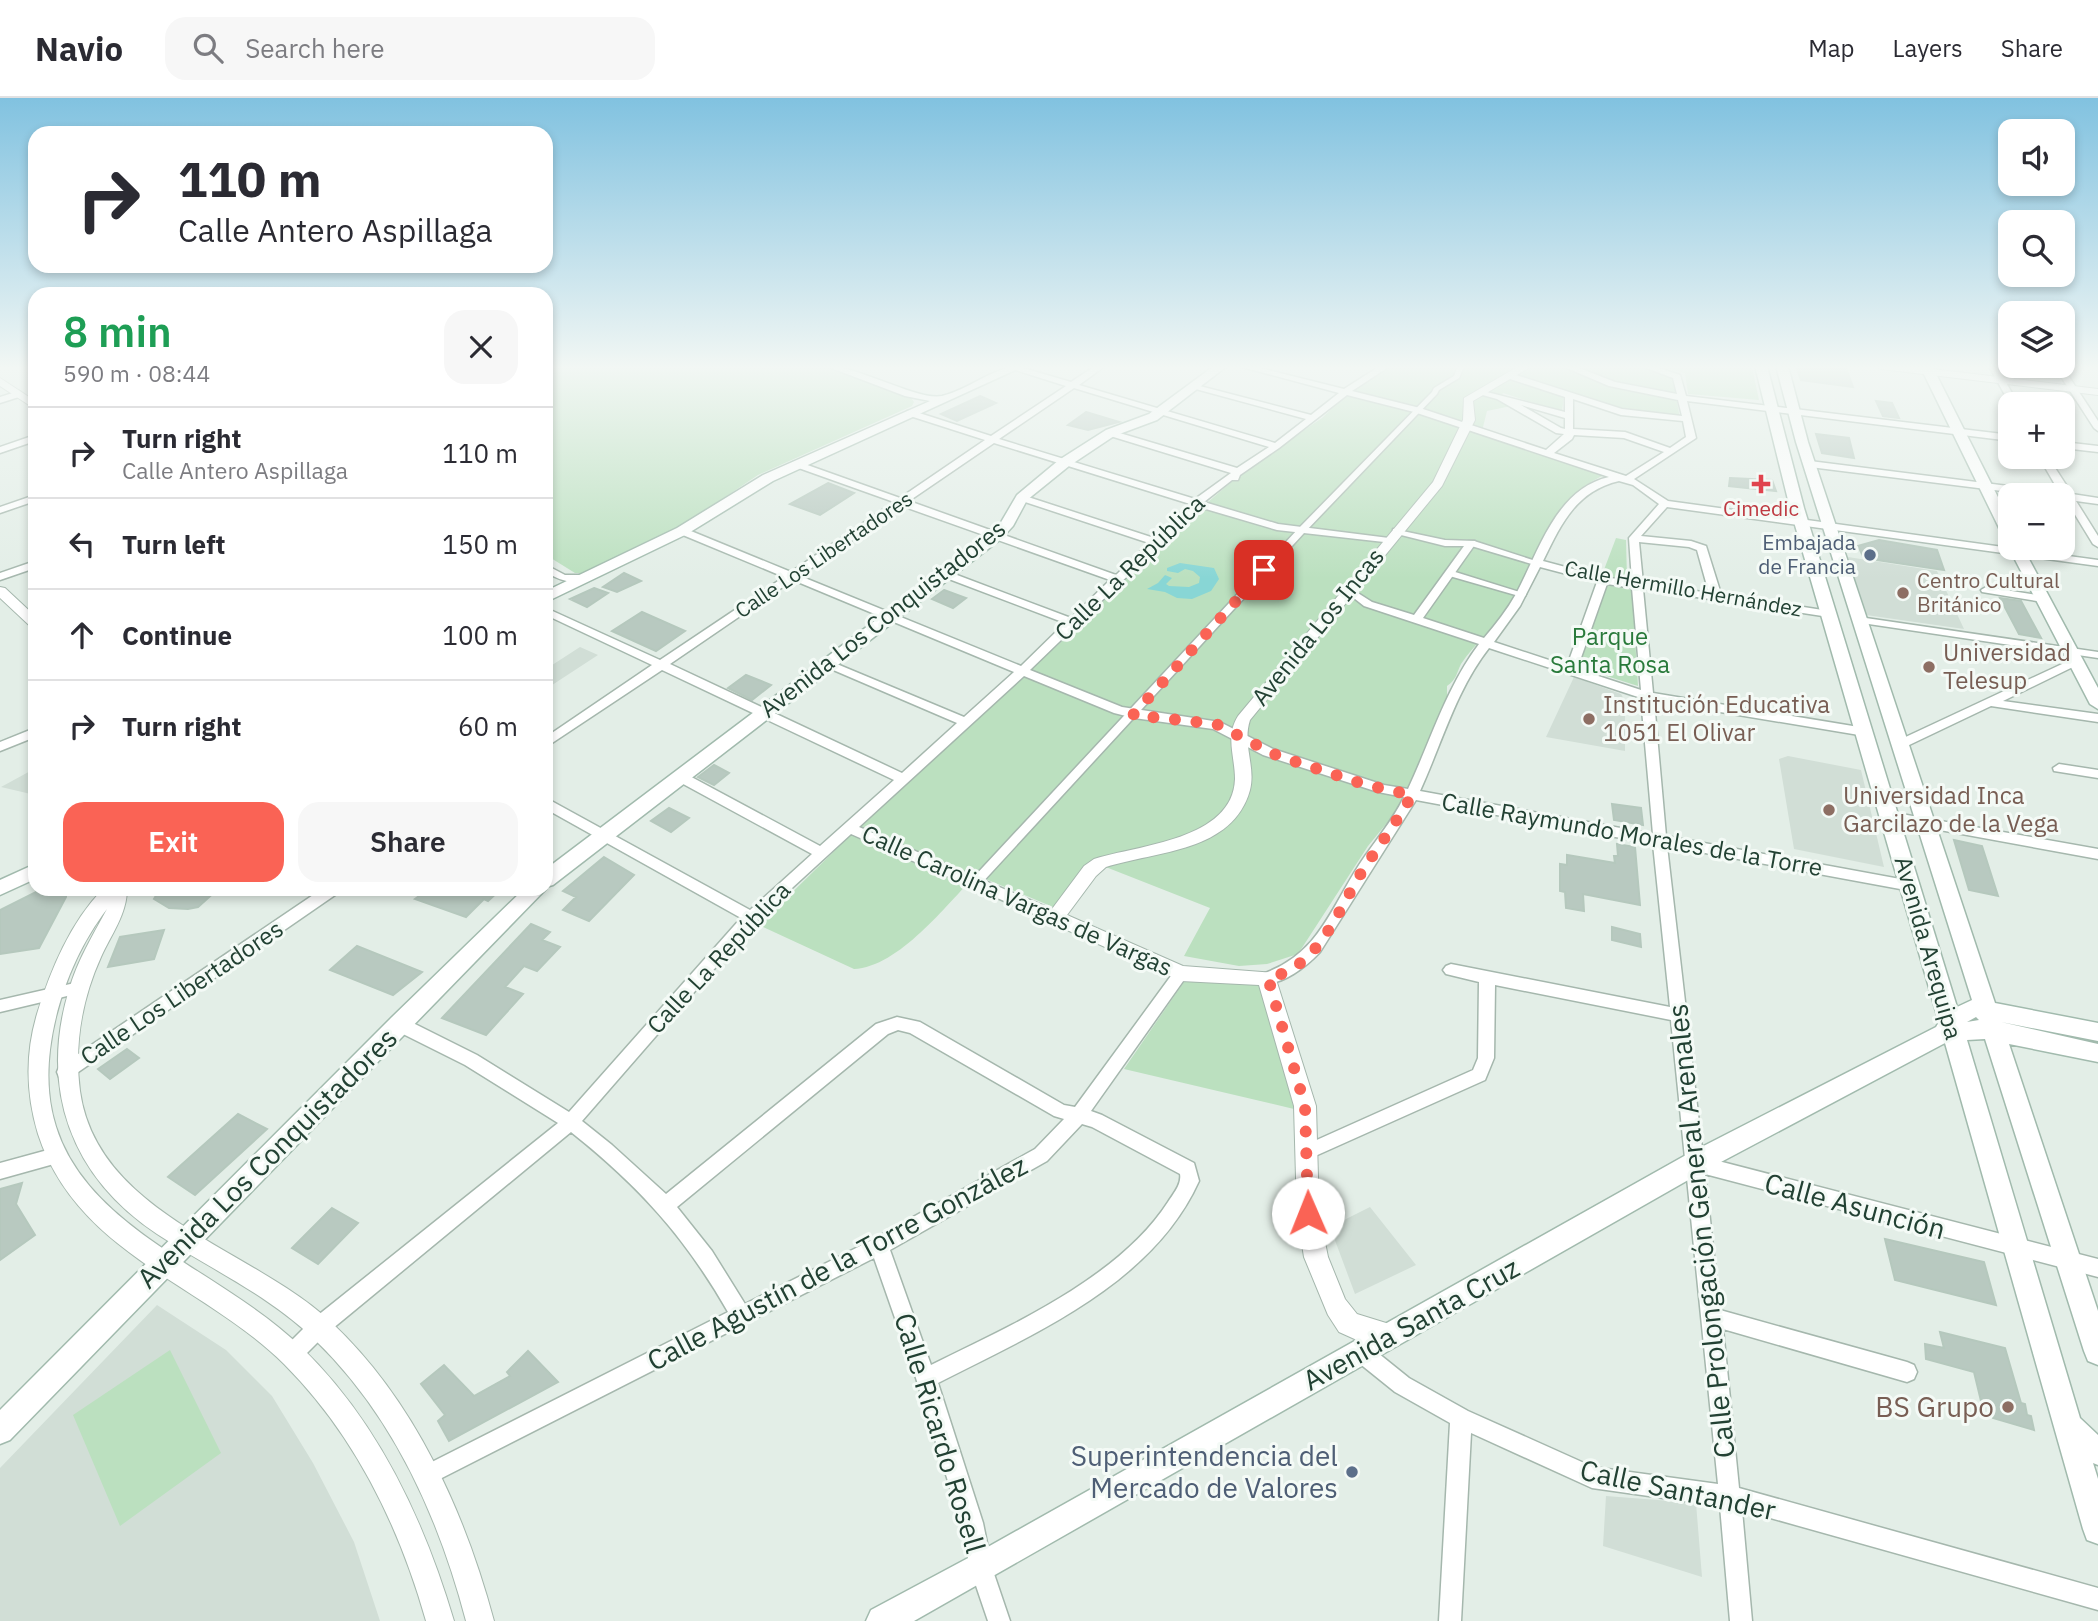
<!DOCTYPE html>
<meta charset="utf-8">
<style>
body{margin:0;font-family:"IBM Plex Sans",sans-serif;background:#f7f7f7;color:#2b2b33;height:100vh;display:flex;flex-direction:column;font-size:26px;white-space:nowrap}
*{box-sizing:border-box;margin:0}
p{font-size:23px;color:#7c7c81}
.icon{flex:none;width:38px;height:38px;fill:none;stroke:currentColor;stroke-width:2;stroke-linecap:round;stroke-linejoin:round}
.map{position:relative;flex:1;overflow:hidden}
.drawer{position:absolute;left:28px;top:189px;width:525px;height:609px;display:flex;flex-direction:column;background:#fff;border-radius:21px;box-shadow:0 4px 10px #0003}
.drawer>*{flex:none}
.guide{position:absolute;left:28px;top:28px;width:525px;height:147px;border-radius:21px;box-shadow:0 4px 10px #0003;background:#fff;color:#2b2b33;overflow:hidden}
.buttons{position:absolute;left:1998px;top:21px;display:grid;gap:14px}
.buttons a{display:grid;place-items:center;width:77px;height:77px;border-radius:14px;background:#fff;box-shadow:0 4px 10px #0003;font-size:35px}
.pin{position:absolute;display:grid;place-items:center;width:60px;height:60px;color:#fff;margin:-30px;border-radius:14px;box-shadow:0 4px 10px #0006}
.me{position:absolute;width:77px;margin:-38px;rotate:359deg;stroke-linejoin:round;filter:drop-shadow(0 0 5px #0008)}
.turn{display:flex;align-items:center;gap:24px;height:147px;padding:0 35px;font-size:32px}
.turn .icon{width:91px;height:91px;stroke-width:2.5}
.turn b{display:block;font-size:49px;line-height:60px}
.round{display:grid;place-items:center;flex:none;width:74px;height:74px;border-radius:21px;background:#f7f7f7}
.head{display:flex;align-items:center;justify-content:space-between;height:119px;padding:0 35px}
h1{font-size:42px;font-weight:600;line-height:52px;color:#1e9e55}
.action{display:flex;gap:14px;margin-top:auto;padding:14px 35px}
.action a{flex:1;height:80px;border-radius:21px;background:#fa6355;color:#fff;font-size:28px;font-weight:600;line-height:80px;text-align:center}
.action a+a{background:#f7f7f7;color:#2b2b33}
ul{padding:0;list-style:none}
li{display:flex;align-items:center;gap:21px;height:91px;padding:0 35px;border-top:2px solid #e1e1e2}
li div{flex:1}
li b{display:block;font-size:26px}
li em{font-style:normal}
header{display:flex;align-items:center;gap:42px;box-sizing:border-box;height:98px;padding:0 35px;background:#fff;border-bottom:2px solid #e1e1e2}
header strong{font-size:33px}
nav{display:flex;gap:38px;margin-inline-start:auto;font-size:24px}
.search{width:490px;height:63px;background:#f7f7f7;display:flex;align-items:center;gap:18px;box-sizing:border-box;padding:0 24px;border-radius:21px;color:#7c7c81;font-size:26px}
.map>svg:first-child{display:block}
.built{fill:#d1ded6}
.green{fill:#bbe0bf}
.water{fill:#88d6d5}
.building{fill:#b8c9c0;stroke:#b5c8bd;stroke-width:2}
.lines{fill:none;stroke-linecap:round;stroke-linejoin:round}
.pedestrian-casing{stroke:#a5b7ad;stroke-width:3}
.minor-casing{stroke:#a5b7ad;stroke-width:3}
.tertiary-casing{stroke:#a5b7ad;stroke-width:2}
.secondary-casing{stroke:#a1baad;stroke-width:3}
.pedestrian{fill:#fff;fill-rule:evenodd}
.minor{fill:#fff;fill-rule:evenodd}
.tertiary{fill:#fff;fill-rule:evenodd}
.secondary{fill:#fff;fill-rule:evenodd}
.route{stroke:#fa6355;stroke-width:12;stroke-dasharray:0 21.6}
.health-dot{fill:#e0444e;stroke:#f4faf6;stroke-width:2.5}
.service-dot{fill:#5c6f8a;stroke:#f4faf6;stroke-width:2.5}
.education-dot{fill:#8d6e63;stroke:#f4faf6;stroke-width:2.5}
.labels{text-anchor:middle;stroke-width:6;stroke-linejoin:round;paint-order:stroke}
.far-health-label{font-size:21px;fill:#be3a42;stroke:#f4faf6}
.far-service-label{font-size:21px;fill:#4e5e75;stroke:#f4faf6;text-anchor:end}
.far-street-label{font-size:21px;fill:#224133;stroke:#f4faf6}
.far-education-label{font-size:21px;fill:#785e54;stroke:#f4faf6;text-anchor:start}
.street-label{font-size:24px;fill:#224133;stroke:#f4faf6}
.park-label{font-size:24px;fill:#297a3b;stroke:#f4faf6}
.education-label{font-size:24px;fill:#785e54;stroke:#f4faf6;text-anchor:start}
.near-street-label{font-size:28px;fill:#224133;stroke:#f4faf6}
.near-education-label{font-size:28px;fill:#785e54;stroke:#f4faf6;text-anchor:end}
.near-service-label{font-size:28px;fill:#4e5e75;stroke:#f4faf6;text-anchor:end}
</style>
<header>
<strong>Navio</strong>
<div class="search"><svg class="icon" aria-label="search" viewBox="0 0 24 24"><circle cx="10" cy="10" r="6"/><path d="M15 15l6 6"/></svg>Search here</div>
<nav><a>Map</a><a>Layers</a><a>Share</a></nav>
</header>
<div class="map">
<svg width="2098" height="1523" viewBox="0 0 2098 1523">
<rect width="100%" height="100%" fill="#e3eee7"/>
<path class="built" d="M1848,459L1937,473L1964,531L1866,517Z
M580,549L598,557L546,591V571Z
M1574,579L1621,596L1625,603V653L1546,639Z
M1788,658L1861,672L1884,769L1794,751L1779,661Z
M34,671L35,697L1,689Z
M1370,1109L1416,1167L1355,1196L1330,1129Z
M157,1207L226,1252L272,1298L313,1365L354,1444L380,1523H0V1370Z
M1606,1398L1696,1405L1702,1479L1603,1448Z"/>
<path class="green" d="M546,268H823L909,297L914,304L912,308L758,377L688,424L587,475H575L546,457Z
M1392,268H1642L1673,281L1680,321L1618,311L1564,297L1562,314L1503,295L1501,299L1511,308L1487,313L1482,333L1607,376C1550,399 1541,455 1512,503C1498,526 1474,546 1461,566C1456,576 1457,581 1447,588V607L1400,709L1368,748L1298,856L1267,866L1239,868L1184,858L1210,810L1093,764L1053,809L976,777C946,807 899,869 854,871L759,827L870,718L1084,523L1157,448L1244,373L1322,320L1348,295Z
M1660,268L1752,269L1759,302L1688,296L1685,275Z
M1616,440L1626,442L1627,481L1602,477Z
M1606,487L1632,492L1638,588L1578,569Z
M1188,878L1263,887L1294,1011L1124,971Z
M170,1252L221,1355L120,1428L73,1317Z"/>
<path class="water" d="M1180,465L1214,470L1219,481L1211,493L1192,501L1177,500L1165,494L1147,491L1158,485L1165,477L1172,480L1166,486L1169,488L1189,489L1199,485L1200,479L1193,473L1185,471L1178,475L1167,473V470Z"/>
<path class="building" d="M1796,268L1846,270L1853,289L1801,282Z
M980,298L996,305L957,323L941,316Z
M1876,303L1892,305L1899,320L1883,318Z
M1086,314L1119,324L1088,332L1068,327Z
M1816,336L1849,340L1854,360L1822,355Z
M1730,380L1772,382L1776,393L1729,388Z
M828,385L854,395L820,417L790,406Z
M1879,442L1937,452L1944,472L1864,460L1858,448Z
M624,475L641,483L617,494L603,489Z
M594,490L608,495L587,509L570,501Z
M944,492L966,500L953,510L932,501Z
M2000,500L2021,503L2041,540L2019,536Z
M642,514L685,533L656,553L612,533Z
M746,577L771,587L752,602L728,590Z
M714,667L729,675L714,687L698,679Z
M1612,706L1641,710L1643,727L1614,722Z
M669,710L689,720L671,734L651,723Z
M1954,742L1982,748L1998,798L1969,792Z
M1617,746L1635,749L1640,807L1583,796L1584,813L1566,810L1565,794L1560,793V766L1567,767V757L1615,765L1614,758H1618Z
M604,759L634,777L589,823L563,812L576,799L563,793Z
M42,791H66V799L39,850L0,856V812Z
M160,791H218L198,809L188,811L169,810L154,801Z
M429,791H501L488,803L484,801L466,819L415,801Z
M531,826L550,834L542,842L560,849L537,873L524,868L505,889L523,896L486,937L442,920Z
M1612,829L1640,836L1641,849L1612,842Z
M164,832L154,861L108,869L120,839Z
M357,848L422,874L393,897L330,872Z
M127,951L139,960L110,981L98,971Z
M238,1016L267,1031L195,1097L168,1079Z
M22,1085L16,1106L35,1137L0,1162V1091Z
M332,1110L358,1125L318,1166L292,1150Z
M1885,1141L1984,1164L1996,1207L1895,1182Z
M1940,1234L2005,1250L2021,1305L2025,1306L2027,1317L2031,1318L2034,1332L1993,1320L1990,1306L1981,1303L1974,1274L1926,1261L1925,1246L1944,1250Z
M528,1253L558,1284L449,1343L438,1323L445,1317L421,1286L444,1267L474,1298L510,1278L507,1274Z"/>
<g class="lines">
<defs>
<path id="pedestrian" d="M1458,268H1464L1459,280L1439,292L1437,296L1304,435L979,788H971L970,785L971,782L1298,431L1432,294L1434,290L1454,278Z
M1468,443H1474L1542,465L1538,467H1535L1468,447Z
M1446,473H1452L1526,496L1525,498H1519L1446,477Z"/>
<path id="minor" d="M1003,268H1016L1071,284L1095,268H1105L1079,287L1275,345L1306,321L1192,290V286L1311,317L1339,295L1238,268H1252L1344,291L1380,268H1390L1352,293L1420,310L1546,352L1564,336L1556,335L1497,301L1479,296V292L1565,314V299L1507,280L1506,278L1510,275L1622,311L1682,318L1678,302L1609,288L1562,268H1574L1615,284L1677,296L1673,280L1641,268H1653L1680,277L1686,298L2011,337V343L1687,303L1696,340L1634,381L1668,403L2098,462V468L1667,409L1641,438L1691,443L1706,448L1721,496L1829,513L1835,516L1829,519L1643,491L1653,595L1865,630L1871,634L1865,638L1654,603L1666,738L1911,783L1916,784L1918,788L1916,792L1911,793L1667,748L1703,1059L2098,1161V1179L1705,1076L1720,1212L1907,1264L1914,1267L1917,1274L1914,1281L1907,1284L1723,1231L1739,1390L2098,1490V1512L1742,1412L1752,1523H1730L1720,1408L1592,1390L1471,1335L1461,1523H1439L1450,1325L1395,1294L1354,1261L1351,1254L1354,1247L1361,1244L1368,1247L1409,1280L1468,1313L1593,1369L1718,1386L1671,922L1495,887L1494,960L1485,982L1313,1059L1307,1062L1301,1059L1298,1054L1301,1049L1473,972L1478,960L1479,884L1446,876L1443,872L1446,868L1451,866L1670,909L1653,746L1416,702L1320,854C1308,867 1280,890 1262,884L1259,880L1262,876C1318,857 1330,812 1359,767C1374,744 1392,724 1404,699L1378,694L1263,657L1213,631L1134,620L1114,615L1024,578L859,729L1060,815L1062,819L1060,823H1050L851,736L756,823L582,1023L612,1047L666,1096L876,926L897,919L920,924L1064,1007L1075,1009L1176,871L1181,869L1186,871L1189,875L1186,879L1091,1013L1102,1017L1194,1065L1199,1083C1152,1187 1033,1236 938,1285L983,1425L992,1470L1010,1523H988L970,1470L961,1425L916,1280L874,1160L434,1384L427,1388L420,1384L416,1377L420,1370L728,1214C685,1139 639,1088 571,1034L326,1236L299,1263L292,1266L285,1263L282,1256L285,1249L312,1222L558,1025L465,967L393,931L391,926L393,921L399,919L405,921L477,957L569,1014L741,820L546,711V700L750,812L812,756L674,681L672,678L674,675H684L820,748L894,682L662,572L546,649V639L652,567L546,517V510L660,562L784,479L678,435V431H686L791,474L894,404L793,368V364H799L900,400L985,342L907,317V313H913L991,338L1066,288ZM1074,290L1269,349L1237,370L1113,333H1107V337L1231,375L1195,401L999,341ZM1347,297L1414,314L1609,379C1556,391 1539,453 1516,496C1507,512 1496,526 1484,540L1423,520L1476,445L1475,443L1445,442L1393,431V435L1445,448H1464L1414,517L1372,504L1350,490L1345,493L1364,508L1479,546C1446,590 1431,642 1408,691L1384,687L1273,651L1220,624L1122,609L1030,572L1199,409L1277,432L1393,445V441L1389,440L1278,426L1204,404L1232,382H1238L1240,377L1279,350ZM1573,301L1621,317L1683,323L1686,339L1670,350L1625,334L1573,331ZM1521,307L1565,320V331L1561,330ZM1574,337L1624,340L1664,354L1626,378L1554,355L1572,341ZM994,345L1190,406L1154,440L1025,398H1019V402L1149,445L1116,477L909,403ZM1619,383L1633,387L1659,406L1629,440L1632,483L1603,479L1543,463C1561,426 1576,393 1619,383ZM902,408L1110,482L1071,520L949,474H941V478L1065,525L1021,568L800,478ZM1639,444L1689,449L1697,452L1709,495L1643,485ZM1540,469L1597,484L1567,568L1494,544L1520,508ZM793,482L1014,574L964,619L832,564H824V568L957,625L902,675L670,566ZM1607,486L1632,490L1641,592L1577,571ZM1489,550L1641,600L1653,736L1420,693C1442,645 1456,592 1489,550ZM898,932L910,935L1054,1018L1064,1021L1035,1051L872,1142L745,1206L712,1153L677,1109L888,936ZM1082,1026L1092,1029L1180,1076C1182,1086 1173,1096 1168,1104C1119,1180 1010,1228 931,1267L890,1152L1047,1063Z
M1989,268H1997L2018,306L2011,308Z
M2054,268H2062L2098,323V333L2094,330Z
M19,293L23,296L22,298L0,305V299Z
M35,337V343L0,355V349Z
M2063,344L2098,348V354L2063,350Z
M2039,359H2048L2072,396L2098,400V406L2076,403L2098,438V449L2093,446L2063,397H2035L1810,369L1805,366L1810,363L2056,394L2061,397Z
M35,397V403L0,415V409Z
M35,463V470L0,482V475Z
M546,467L565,477H582L587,480C574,488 559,482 546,474Z
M1986,489L2043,498L2048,501L2043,504L1982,494L1981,492Z
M1859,519L2098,554V560L1855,524L1853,522Z
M2075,560L2079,562V566L2003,603L2098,616V624L1991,608L1905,649H1897L1895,646L1897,643Z
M35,630V639L0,653V644Z
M2059,666L2098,672V680L2054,673L2053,670Z
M1890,714L2098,751V761L1885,722L1883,719Z
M322,791H340L338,795L71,979L65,981L59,979L57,974L59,969Z
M79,884L84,886L87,890L84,894L0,914V902Z
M55,1050L61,1052L64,1058L61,1064L0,1081V1065Z"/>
<path id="tertiary" d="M1519,268H1532L1473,303L1475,322L1442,388L1250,622C1242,646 1256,669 1250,692C1233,754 1157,753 1106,769L1096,778L1067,817L1183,868L1274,875L1316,1008L1319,1115L1328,1159L1345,1201L1357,1216L1399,1229L1402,1238L1399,1247L1390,1250L1359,1243L1339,1234L1328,1217L1304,1159L1297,1115L1294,1008L1259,887L1181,883L1049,824L1046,819L1084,768L1094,761C1138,747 1233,742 1235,681C1235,659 1225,638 1238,618L1433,384L1463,322L1464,300Z
M1876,268H1907L2098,291V297L1881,271Z
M0,280L35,303V311L0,288Z
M0,489L5,490L35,518V529L30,528L0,500Z
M103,791H127C127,816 111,837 101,859C82,901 74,947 80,993C97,1117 253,1150 332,1225C415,1303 465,1415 494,1523H466C439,1420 393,1317 315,1242C269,1197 210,1171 157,1136C71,1079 39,991 69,892C77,863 93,837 107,811C77,850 56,902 50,952C30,1118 205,1156 301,1249C378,1323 424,1422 454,1523H426C399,1428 355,1337 284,1266C202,1185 77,1156 38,1036C26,996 25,956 37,916C51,871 70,825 103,791Z"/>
<path id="secondary" d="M826,268C859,268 918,303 942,298C971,291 993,268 1024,268L773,383L687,436L546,504V493L677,430L763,377L930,303L905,298Z
M1214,268H1227L1157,322L1114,338L1069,368L1027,402L1013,428L1001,441L553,787L546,789V771L991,435L1000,426L1017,397L1059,362L1106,332L1149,316Z
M1755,268H1767L1804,410L1957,909L1972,902L1796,344L1776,268H1788L1808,344L1995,905L2098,925V943L2001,924L2098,946V964L2009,946L2098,1213V1267L2088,1263L2084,1253L1985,941L1967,942L2080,1320L2098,1337V1367L2093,1365L2098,1381V1446L2087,1442L2083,1431L1945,945L1704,1073L914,1523H866L871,1512L970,1459L1686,1057L1936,929L1939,924L1790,410ZM1976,919L1979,922L1967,924Z
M1920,268H1932L2011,425V444L2004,440Z
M2011,447V450H2023L2098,590V611L2090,606L2009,450Z
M35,766V781L0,797V782Z
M524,791H546L10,1342L0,1346V1312L391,920Z"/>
</defs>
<use href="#pedestrian" class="pedestrian-casing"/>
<use href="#minor" class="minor-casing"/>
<use href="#tertiary" class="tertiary-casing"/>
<use href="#secondary" class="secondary-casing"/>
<use href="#pedestrian" class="pedestrian"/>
<use href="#minor" class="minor"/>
<use href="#tertiary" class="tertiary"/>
<use href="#secondary" class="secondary"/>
</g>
<linearGradient id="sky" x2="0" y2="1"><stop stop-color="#81c2e0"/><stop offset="0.56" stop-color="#f2f7f4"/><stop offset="1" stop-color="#f2f7f4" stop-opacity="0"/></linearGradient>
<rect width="2098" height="481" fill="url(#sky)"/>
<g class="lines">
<path class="route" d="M1264,472L1133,617L1216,626L1278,658L1366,687L1412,697C1398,722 1381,745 1365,769C1338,810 1321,869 1268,880L1305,1008L1308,1115"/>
</g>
<path class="health-dot" d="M1757.5 375.5h7v7h7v7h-7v7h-7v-7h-7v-7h7z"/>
<g class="service-dot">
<circle cx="1870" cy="457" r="7"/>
<circle cx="1352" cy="1374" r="7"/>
</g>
<g class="education-dot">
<circle cx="1903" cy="495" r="7"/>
<circle cx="1929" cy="569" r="7"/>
<circle cx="1589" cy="621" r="7"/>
<circle cx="1829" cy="712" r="7"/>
<circle cx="2008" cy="1309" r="7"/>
</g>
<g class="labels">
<g class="far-health-label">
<text x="1761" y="418">Cimedic</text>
</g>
<g class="far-service-label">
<text x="1856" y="452">Embajada<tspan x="1856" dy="24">de Francia</tspan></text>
</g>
<g class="far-street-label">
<text transform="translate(824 457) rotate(-34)" y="7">Calle Los Libertadores</text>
<text transform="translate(1683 491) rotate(10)" y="7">Calle Hermillo Hernández</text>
</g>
<g class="far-education-label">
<text x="1917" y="490">Centro Cultural<tspan x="1917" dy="24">Británico</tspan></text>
</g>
<g class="street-label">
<text transform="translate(1130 470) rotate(-44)" y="8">Calle La República</text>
<text transform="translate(883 521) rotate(-38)" y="8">Avenida Los Conquistadores</text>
<text transform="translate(1318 529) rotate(-51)" y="8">Avenida Los Incas</text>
<text transform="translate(1632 737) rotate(10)" y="8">Calle Raymundo Morales de la Torre</text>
<text transform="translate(1017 803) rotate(24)" y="8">Calle Carolina Vargas de Vargas</text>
<text transform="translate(1928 850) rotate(74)" y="8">Avenida Arequipa</text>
<text transform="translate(719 860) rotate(-47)" y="8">Calle La República</text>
<text transform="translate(182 895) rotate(-34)" y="8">Calle Los Libertadores</text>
</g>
<g class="park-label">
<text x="1610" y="547">Parque<tspan x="1610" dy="28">Santa Rosa</tspan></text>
</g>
<g class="education-label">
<text x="1943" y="563">Universidad<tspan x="1943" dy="28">Telesup</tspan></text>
<text x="1603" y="615">Institución Educativa<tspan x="1603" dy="28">1051 El Olivar</tspan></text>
<text x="1843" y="706">Universidad Inca<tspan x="1843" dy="28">Garcilazo de la Vega</tspan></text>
</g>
<g class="near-street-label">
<text transform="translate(267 1060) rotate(-45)" y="10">Avenida Los Conquistadores</text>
<text transform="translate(1855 1108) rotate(15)" y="10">Calle Asunción</text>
<text transform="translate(1701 1133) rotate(-96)" y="10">Calle Prolongación General Arenales</text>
<text transform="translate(837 1165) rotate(-28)" y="10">Calle Agustín de la Torre González</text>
<text transform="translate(1411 1226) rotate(-29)" y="10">Avenida Santa Cruz</text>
<text transform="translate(940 1335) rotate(73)" y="10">Calle Ricardo Rosell</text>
<text transform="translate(1678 1392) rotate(12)" y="10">Calle Santander</text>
</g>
<g class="near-education-label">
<text x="1994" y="1319">BS Grupo</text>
</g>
<g class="near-service-label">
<text x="1338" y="1368">Superintendencia del<tspan x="1338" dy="32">Mercado de Valores</tspan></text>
</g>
</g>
</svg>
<div class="buttons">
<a><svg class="icon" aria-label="sound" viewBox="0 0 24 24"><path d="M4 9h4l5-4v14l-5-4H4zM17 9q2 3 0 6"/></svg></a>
<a><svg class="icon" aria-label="search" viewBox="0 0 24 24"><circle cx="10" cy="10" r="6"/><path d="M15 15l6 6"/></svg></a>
<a><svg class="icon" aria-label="layers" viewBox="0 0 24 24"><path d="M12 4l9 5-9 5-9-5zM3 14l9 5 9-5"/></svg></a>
<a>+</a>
<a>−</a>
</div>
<div class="pin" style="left:1264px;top:472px;background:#d93025"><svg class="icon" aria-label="arrive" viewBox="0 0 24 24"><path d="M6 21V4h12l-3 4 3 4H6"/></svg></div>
<svg class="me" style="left:1308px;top:1115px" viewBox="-20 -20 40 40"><circle r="19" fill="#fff"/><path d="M0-13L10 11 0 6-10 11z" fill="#fa6355"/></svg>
<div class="guide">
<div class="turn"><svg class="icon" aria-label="right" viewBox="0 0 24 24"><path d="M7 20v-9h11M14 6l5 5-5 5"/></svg><div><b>110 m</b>Calle Antero Aspillaga</div></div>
</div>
<section class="drawer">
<div class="head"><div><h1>8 min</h1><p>590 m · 08:44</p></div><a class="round"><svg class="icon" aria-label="close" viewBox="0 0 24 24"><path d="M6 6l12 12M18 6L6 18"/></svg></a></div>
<ul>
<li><svg class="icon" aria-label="right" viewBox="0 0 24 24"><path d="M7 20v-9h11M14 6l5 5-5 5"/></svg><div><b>Turn right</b><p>Calle Antero Aspillaga</p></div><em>110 m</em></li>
<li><svg class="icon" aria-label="left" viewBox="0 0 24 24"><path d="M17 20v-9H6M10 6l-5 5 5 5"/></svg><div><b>Turn left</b></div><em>150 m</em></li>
<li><svg class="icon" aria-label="ahead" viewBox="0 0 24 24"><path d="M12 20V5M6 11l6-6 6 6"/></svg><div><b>Continue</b></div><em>100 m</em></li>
<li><svg class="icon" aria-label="right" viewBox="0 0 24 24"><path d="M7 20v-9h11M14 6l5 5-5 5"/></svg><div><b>Turn right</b></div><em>60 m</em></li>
</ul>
<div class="action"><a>Exit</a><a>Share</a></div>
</section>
</div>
